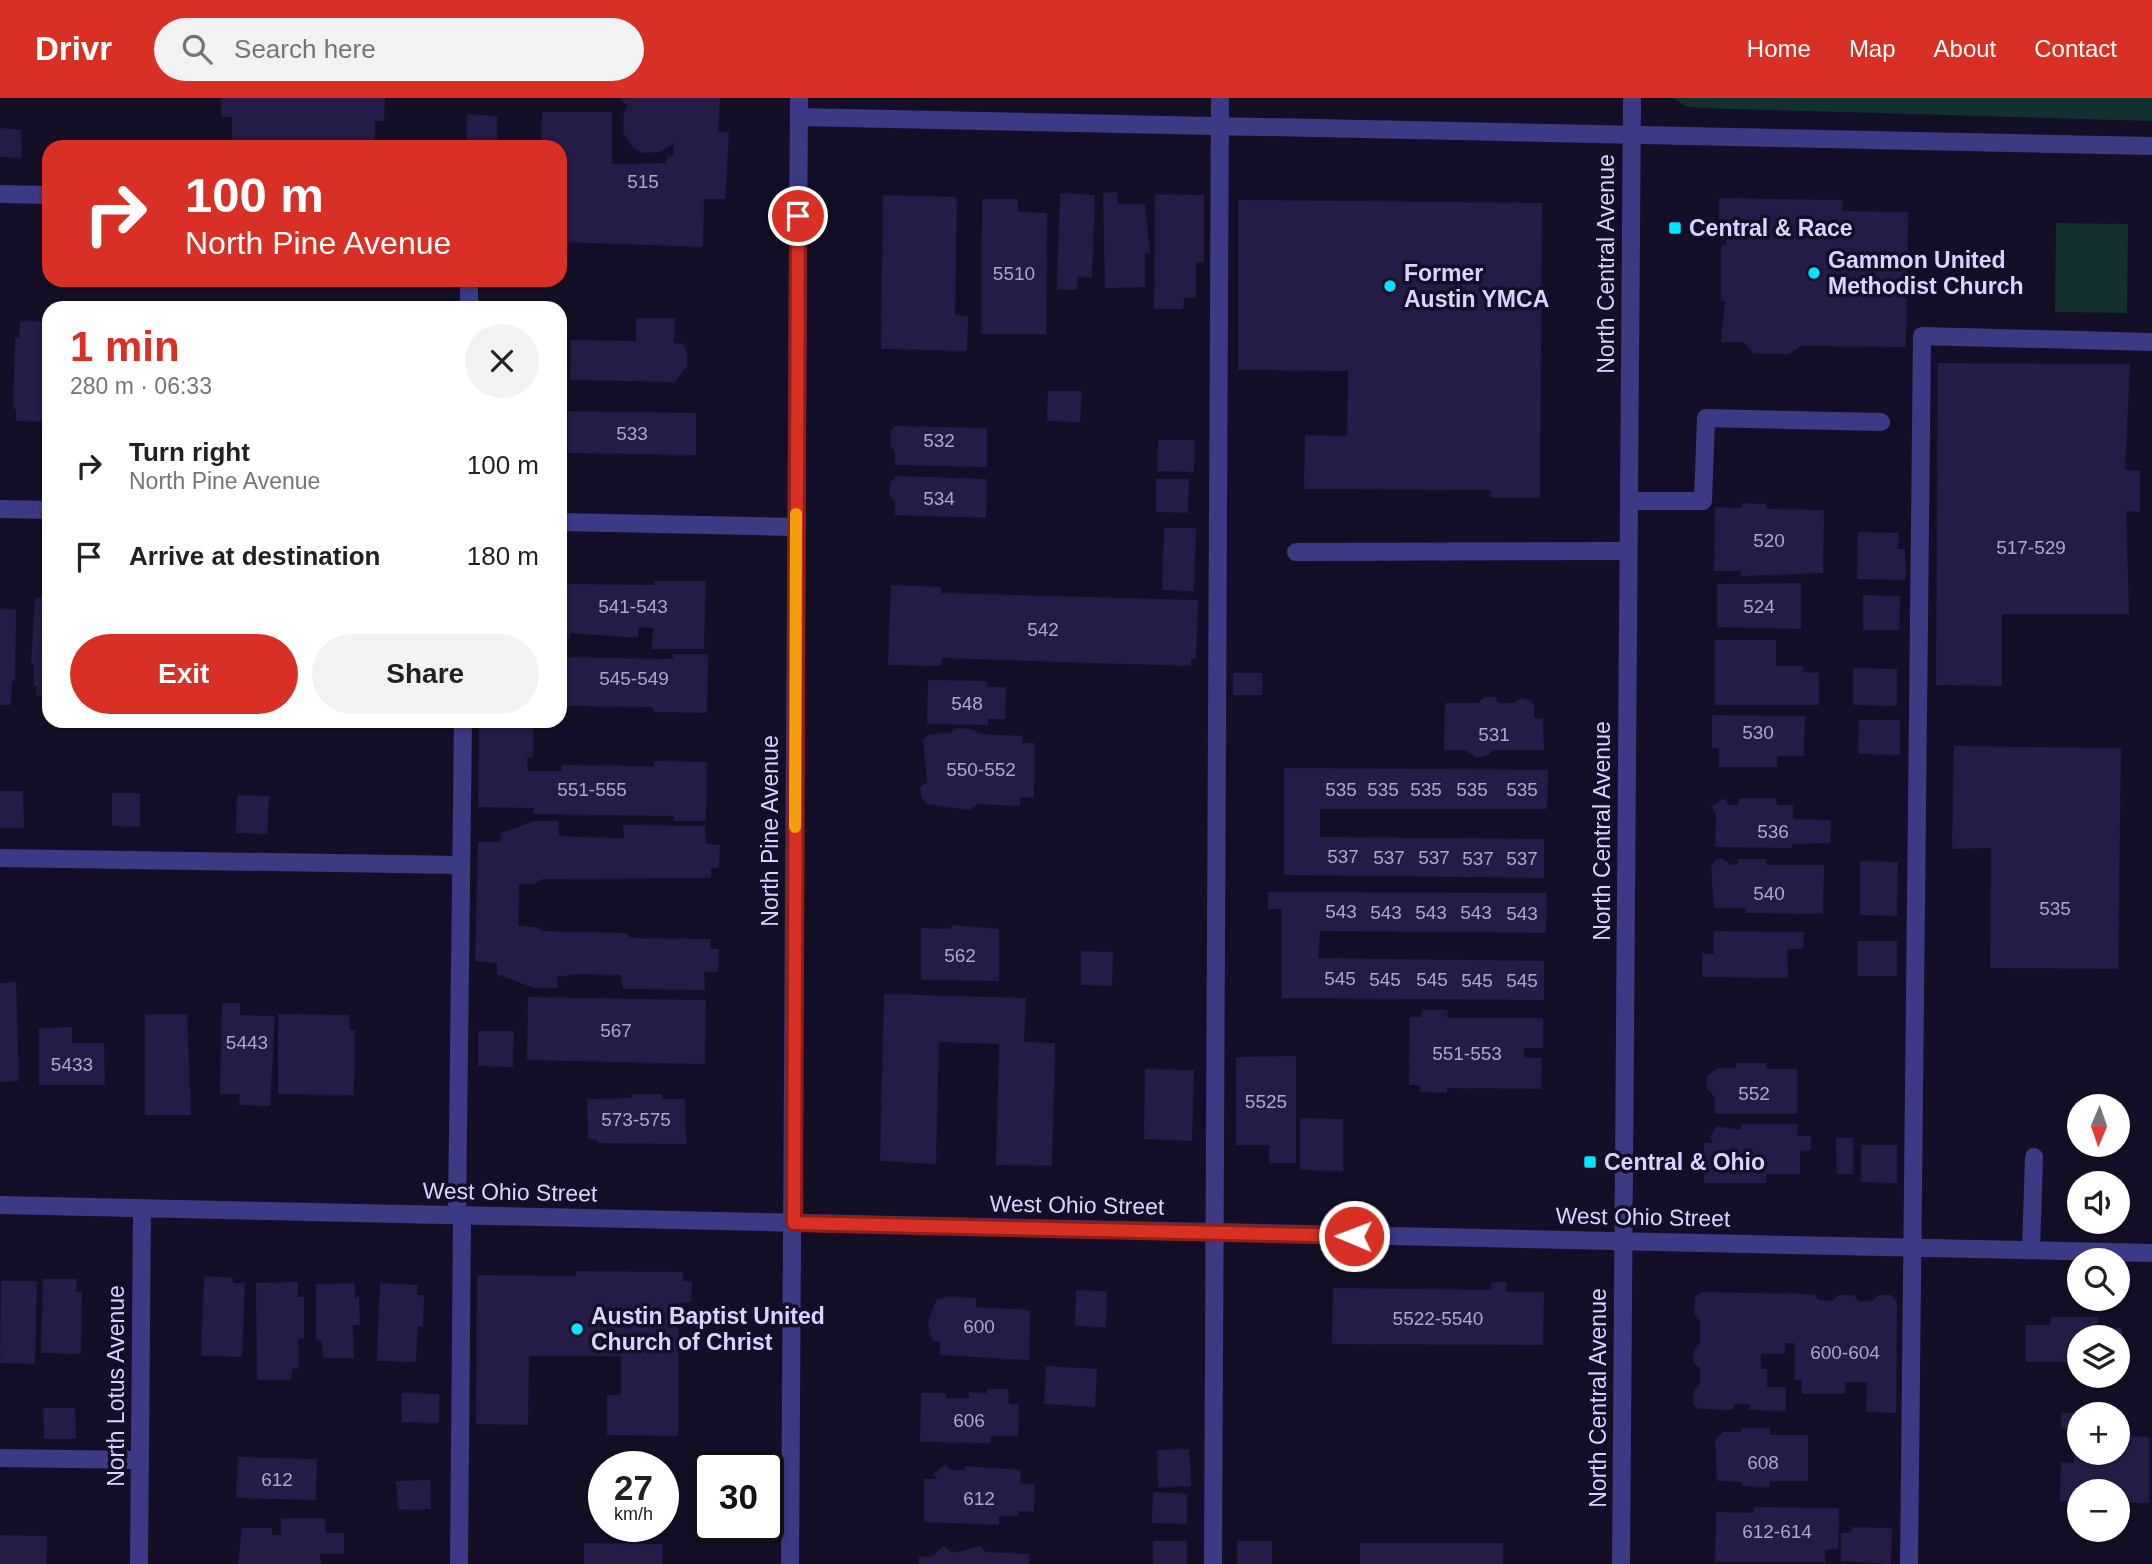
<!DOCTYPE html>
<meta charset="utf-8">
<style>
body{margin:0;font-family:Arial,sans-serif;background:#f2f2f2;color:#202124;height:100vh;display:flex;flex-direction:column;font-size:26px;white-space:nowrap}
*{box-sizing:border-box;margin:0}
p{font-size:23px;color:#757577}
.icon{flex:none;width:38px;height:38px;fill:none;stroke:currentColor;stroke-width:2;stroke-linecap:round;stroke-linejoin:round}
.map{position:relative;flex:1;overflow:hidden}
.details{position:absolute;left:42px;top:203px;width:525px;height:427px;display:flex;flex-direction:column;background:#fff;border-radius:21px;box-shadow:0 2px 5px #0004}
.details>*{flex:none}
.banner{position:absolute;left:42px;top:42px;width:525px;height:147px;border-radius:21px;box-shadow:0 2px 5px #0004;background:#d93025;color:#fff;overflow:hidden}
.needle{width:46px;rotate:182deg}
.fabs{position:absolute;left:2067px;top:996px;display:grid;gap:14px}
.fabs a{display:grid;place-items:center;width:63px;height:63px;border-radius:50%;background:#fff;box-shadow:0 2px 5px #0004;font-size:35px}
.speed{position:absolute;left:588px;top:1353px;display:flex;gap:14px;font-size:35px;font-weight:700;text-align:center}
.speed>*{display:grid;place-content:center;width:91px;height:91px;border-radius:50%;background:#fff;box-shadow:0 2px 5px #0004;line-height:1}
.speed small{font-size:18px;font-weight:400}
.speed .limit{border:4px solid #111;border-radius:10px;background:#fff;color:#111}
.pin{position:absolute;display:grid;place-items:center;width:60px;height:60px;color:#fff;margin:-30px;border:4px solid #fff;border-radius:50%;box-shadow:0 2px 7px #0007}
.me{position:absolute;width:77px;margin:-38px;rotate:271deg;stroke-linejoin:round;filter:drop-shadow(0 0 5px #0008)}
.turn{display:flex;align-items:center;gap:24px;height:147px;padding:0 28px;font-size:32px}
.turn .icon{width:91px;height:91px;stroke-width:2.5}
.turn b{display:block;font-size:49px;line-height:60px}
.round{display:grid;place-items:center;flex:none;width:74px;height:74px;border-radius:37px;background:#f2f2f2}
.head{display:flex;align-items:center;justify-content:space-between;height:119px;padding:0 28px}
h1{font-size:42px;font-weight:600;line-height:52px;color:#d93025}
.button{display:flex;gap:14px;margin-top:auto;padding:14px 28px}
.button a{flex:1;height:80px;border-radius:42px;background:#d93025;color:#fff;font-size:28px;font-weight:600;line-height:80px;text-align:center}
.button a+a{background:#f2f2f2;color:#202124}
ul{padding:0;list-style:none}
li{display:flex;align-items:center;gap:21px;height:91px;padding:0 28px}
li div{flex:1}
li b{display:block;font-size:26px}
li em{font-style:normal}
header{display:flex;align-items:center;gap:42px;box-sizing:border-box;height:98px;padding:0 35px;background:#d93025;color:#fff}
header strong{font-size:33px}
nav{display:flex;gap:38px;margin-inline-start:auto;font-size:24px}
.search{width:490px;height:63px;background:#f2f2f2;display:flex;align-items:center;gap:18px;box-sizing:border-box;padding:0 24px;border-radius:38px;color:#757577;font-size:26px}
.map>svg:first-child{display:block}
.green{fill:#12302f}
.building{fill:#241b47}
.lines{fill:none;stroke-linecap:round;stroke-linejoin:round}
.service{stroke:#3d3a85;stroke-width:18}
.minor{stroke:#3d3a85;stroke-width:18}
.tertiary{stroke:#3d3a85;stroke-width:18}
.route-casing{stroke:#8d1f18;stroke-width:18}
.route{stroke:#d93025;stroke-width:12}
.slow{stroke:#f59e0b;stroke-width:12}
.poi-dot{fill:#00e5ff;stroke:#130f26;stroke-width:2.5}
.labels{text-anchor:middle;stroke-width:7;stroke-linejoin:round;paint-order:stroke}
.number-label{font-size:19px;fill:#aca6d1}
.poi-label{font-size:23px;font-weight:bold;fill:#d9d4ff;stroke:#130f26;text-anchor:start}
.street-label{font-size:23px;fill:#d9d4ff;stroke:#130f26}
</style>
<header>
<strong>Drivr</strong>
<div class="search"><svg class="icon" aria-label="search" viewBox="0 0 24 24"><circle cx="10" cy="10" r="6"/><path d="M15 15l6 6"/></svg>Search here</div>
<nav><a>Home</a><a>Map</a><a>About</a><a>Contact</a></nav>
</header>
<div class="map">
<svg width="2152" height="1466" viewBox="0 0 2152 1466">
<rect width="100%" height="100%" fill="#130f26"/>
<path class="green" d="M1674,0H2152V23L1701,10L1685,8Z
M2056,125L2128,126L2127,215L2055,214Z"/>
<path class="building" d="M221,0H385L384,23H375V48L232,45V19H221Z
M620,0H720L718,34H729L725,101H704L703,149L560,144V49H541L542,14H612V66L666,65L668,57L673,58L674,45L660,54L643,55L633,50L623,34L624,14L628,8Z
M467,16L497,18V49H467Z
M0,30L21,32L22,60L0,59Z
M418,42H448V49H419Z
M1118,94L1117,106H1145L1150,155H1145V189L1105,190L1103,95Z
M1060,95L1095,97L1092,180L1077,179V192H1057Z
M1155,96L1204,97V165L1196,164V200H1184L1183,211H1154Z
M883,97L957,99L955,217L968,218L967,253L881,251Z
M1719,100L1843,102L1842,113L1908,114L1906,249L1801,248L1789,256H1754L1743,244H1721L1725,203H1721V147H1726V133H1719Z
M982,101H1018V114L1047,115L1046,236H981Z
M1238,102L1542,105L1540,400H1491V392L1304,391L1305,337L1347,338L1348,273L1238,272Z
M636,220H675L674,245L683,246L687,254V268L675,284L570,282L571,242L636,243Z
M20,223L49,224V324L16,323V311H13L15,240H19Z
M1938,265L2130,266L2125,372L2140,373V414L2126,413L2129,516H2002V588L1936,587Z
M1048,293H1082L1080,324L1047,323Z
M568,313L696,315V357L568,355Z
M894,328L987,330V369L895,367V353L891,349L890,335Z
M1158,342H1195L1194,374L1157,373Z
M896,378L987,381L986,420L895,417V403L890,398V385Z
M1156,381H1189L1188,415L1156,414Z
M1742,405L1766,406V411L1824,412L1823,475L1741,478V473H1714L1715,409L1742,410Z
M1164,430H1196L1194,493L1162,492Z
M1858,434L1899,435L1898,451H1905L1906,482L1857,481Z
M654,483H706L704,551H652L653,530L638,529V540L570,535V541L560,540V486L654,487Z
M1801,485V531L1717,529V486Z
M891,487L941,489V495L1198,502L1196,561H1191V568L942,560L941,568L888,567Z
M1863,497L1900,498L1899,532H1863Z
M35,500H49V598H36L37,588H34V566H31Z
M0,511L16,512L15,583H12L11,607H0Z
M1715,542H1776V568H1803V574L1819,575V607H1715Z
M673,556H708L707,615L654,614L653,609L560,608V559L673,561Z
M1853,570L1897,571V608L1853,607Z
M1233,575H1262V597H1233Z
M928,582L987,583V589H1006L1005,621H988V627L927,626Z
M1484,599H1495L1499,605H1513L1521,600L1529,602L1534,607V620H1543L1544,652H1493L1487,658L1476,660L1465,652H1444L1445,605H1478Z
M1712,617L1805,618L1804,658H1777V669H1719V650H1712Z
M1859,622H1900V657L1858,656Z
M479,623H533V660L527,659L528,673H561L562,667L654,668V663L707,664L706,723H674V718L533,716L534,710L478,709Z
M957,630L972,631L979,636L1022,638V645H1035L1034,700L1020,699V708L978,706L969,712L927,706L922,700L920,689L927,684L923,641L930,636L950,635Z
M1954,648L2121,650L2118,871L1990,870L1991,750L1952,751Z
M1284,670L1548,672L1547,711H1320V739L1544,741V780L1284,777Z
M0,693H23L24,730H0Z
M112,695H140V729L112,728Z
M237,697L269,698L267,736L236,735Z
M1723,700L1729,707H1739V700H1776L1777,707H1793V721L1831,722L1830,745L1792,746L1793,750L1715,749L1716,715L1711,709Z
M534,723H558L559,737L577,739L624,740L623,727L705,728L706,746L720,747L719,770H711V780L542,781L534,786H519L518,828L536,829L541,833L626,835L631,840L711,841L710,851H719L718,874H704L705,892L623,891L621,877L574,876L557,879V890H534L497,876V865L475,863L478,744H500L501,735Z
M1722,760L1730,767L1738,766V761H1766V767H1824L1823,816L1746,815V810H1714L1711,770L1715,762Z
M1860,763L1898,764L1897,818L1860,817Z
M1268,794L1547,795L1546,835L1320,833L1318,860L1544,863V902L1282,900V811H1268Z
M955,827L999,831V883L921,882V830L948,831Z
M1714,833L1804,834L1803,851H1787L1788,880L1702,879V855L1714,856Z
M1858,843H1897V878H1858Z
M1081,853L1113,854L1112,888L1081,887Z
M16,884L19,983L0,984V885Z
M884,896L1026,900L1024,944L1055,945L1052,1068L996,1067L999,946L939,944L936,1066L880,1063Z
M528,899L706,902L705,966L527,962Z
M222,905H240V917L275,918L270,1008L239,1007L240,996H220Z
M1422,912H1448L1447,920H1543V950H1524V960H1542L1541,991L1447,990V995L1420,994V987H1409L1410,919H1421Z
M145,916H187L191,1017H145Z
M278,916L349,917L350,932H355L354,997L278,996Z
M72,929V945H104L105,987H39V930Z
M478,933H514L513,969L478,968Z
M1296,958V1065H1269V1047H1236V959Z
M1736,965H1766V971H1797V1016H1715V999L1706,990L1707,978L1717,970H1736Z
M1145,971L1194,972L1192,1043L1144,1041Z
M631,996H662V1001H685L686,1046L598,1045V1042L588,1041L587,1001L632,1000Z
M1300,1020L1343,1021V1073L1300,1072Z
M1741,1026H1798L1797,1038H1811V1052L1800,1053V1076H1766V1085H1704V1045H1713L1710,1039L1717,1028L1741,1032Z
M1836,1040H1853V1076H1837Z
M1861,1047H1897V1085L1861,1084Z
M576,1173L683,1174V1183H692L691,1204L678,1205V1338L607,1337V1297H621V1258H529L528,1327L476,1326L477,1177L576,1178Z
M204,1178L233,1180V1185H245L242,1259L201,1258Z
M43,1181H77L76,1194H82L81,1256L41,1255Z
M1,1183H37L35,1266L0,1265Z
M298,1184V1199H304V1240L298,1241L299,1270L292,1271L291,1282H257L256,1185Z
M1491,1184H1507L1506,1194H1544L1543,1247L1332,1246L1333,1190L1492,1192Z
M355,1185V1200L359,1199L360,1227H353L354,1260H323L322,1243L316,1242V1186Z
M380,1185L418,1187L417,1197H424L423,1228H418L416,1264L377,1263Z
M1076,1192L1107,1193L1106,1229L1075,1228Z
M1701,1194L1814,1196L1819,1202L1833,1203L1839,1197H1853L1860,1204L1873,1203L1879,1197H1891L1897,1204L1896,1315L1866,1314L1867,1284H1845V1296H1802V1281L1795,1282V1245H1785V1256H1761V1271H1767V1289H1786V1313L1749,1312L1750,1306H1734L1733,1312L1699,1311L1693,1306L1694,1293L1700,1286V1270L1693,1264L1694,1252L1700,1246V1222L1694,1216L1695,1199Z
M948,1199L976,1200V1209L1030,1212L1029,1262L940,1257V1243H932L928,1224L936,1202Z
M2051,1219H2098V1230H2122L2123,1265H2118V1239H2079V1264H2026V1227H2051Z
M1046,1268L1097,1271L1095,1309L1044,1306Z
M987,1291H1008L1009,1306H1019L1018,1338H991L990,1345L920,1344L921,1295H946V1300H969V1294L986,1296Z
M402,1295L439,1296V1325L402,1324Z
M43,1310H75L76,1341H44Z
M2061,1315H2079L2078,1330H2061Z
M1741,1330H1770V1337H1808V1383H1770V1389L1742,1388V1384L1717,1383L1715,1342L1723,1334H1741Z
M2074,1338H2079V1354H2118V1344L2126,1345V1338L2149,1339V1405H2127V1399H2118V1393H2079V1403H2060L2061,1364L2074,1365Z
M1189,1351L1191,1388L1158,1389L1157,1352Z
M238,1359L317,1361L316,1402L236,1400Z
M946,1366L951,1372H965V1368L1021,1372L1020,1385L1035,1386L1034,1414L1019,1413L1018,1418H999V1427L924,1424V1381H938L933,1376Z
M430,1382L431,1411L398,1412L396,1383Z
M1153,1394L1187,1396V1426L1152,1425Z
M1754,1409L1839,1410L1838,1451L1825,1452V1464H1715L1716,1414L1754,1415Z
M281,1420H325V1435H344V1456H320L321,1466H238L242,1430H272V1437H281Z
M1852,1429L1892,1430L1891,1466L1841,1463V1435H1851Z
M0,1437L47,1438L46,1466H0Z
M1153,1443H1187V1466H1153Z
M1237,1443H1272V1466H1237Z
M584,1445L662,1446V1466H584Z
M1360,1445H1503V1466H1360Z
M944,1448L952,1455L980,1448L986,1454L1029,1456V1466H919V1459L932,1458Z"/>
<g class="lines">
<path class="service" d="M0,96L49,97
M469,210V182
M1629,403H1703L1706,320L1881,324
M1296,454L1628,453
M0,760L461,767
M457,1117L463,623
M2031,1152L2034,1059
M0,1360L140,1362
M459,1466L462,1118
M1213,1466L1220,0
M1909,1466L1922,238L2152,244"/>
<path class="minor" d="M799,19L2152,48
M0,411L49,412
M560,424L795,429
M0,1107L2152,1155
M139,1466L142,1111
M790,1466L799,0"/>
<path class="tertiary" d="M1621,1466L1632,0"/>
</g>
<g class="lines">
<defs>
<path id="route" d="M798,118L794,1125L1354,1138"/>
</defs>
<use href="#route" class="route-casing"/>
<use href="#route" class="route"/>
<path class="slow" d="M795,729L796,416"/>
</g>
<g class="poi-dot">
<rect x="1668" y="123" width="14" height="14" rx="3.5"/>
<circle cx="1814" cy="175" r="7"/>
<circle cx="1390" cy="188" r="7"/>
<rect x="1583" y="1057" width="14" height="14" rx="3.5"/>
<circle cx="577" cy="1231" r="7"/>
</g>
<g class="labels">
<g class="number-label">
<text x="643" y="90">515</text>
<text x="1014" y="182">5510</text>
<text x="632" y="342">533</text>
<text x="939" y="349">532</text>
<text x="939" y="407">534</text>
<text x="1769" y="449">520</text>
<text x="2031" y="456">517-529</text>
<text x="633" y="515">541-543</text>
<text x="1759" y="515">524</text>
<text x="1043" y="538">542</text>
<text x="634" y="587">545-549</text>
<text x="967" y="612">548</text>
<text x="1758" y="641">530</text>
<text x="1494" y="643">531</text>
<text x="981" y="678">550-552</text>
<text x="592" y="698">551-555</text>
<text x="1341" y="698">535</text>
<text x="1383" y="698">535</text>
<text x="1426" y="698">535</text>
<text x="1472" y="698">535</text>
<text x="1522" y="698">535</text>
<text x="1773" y="740">536</text>
<text x="1343" y="765">537</text>
<text x="1389" y="766">537</text>
<text x="1434" y="766">537</text>
<text x="1478" y="767">537</text>
<text x="1522" y="767">537</text>
<text x="1769" y="802">540</text>
<text x="2055" y="817">535</text>
<text x="1341" y="820">543</text>
<text x="1386" y="821">543</text>
<text x="1431" y="821">543</text>
<text x="1476" y="821">543</text>
<text x="1522" y="822">543</text>
<text x="960" y="864">562</text>
<text x="1340" y="887">545</text>
<text x="1385" y="888">545</text>
<text x="1432" y="888">545</text>
<text x="1477" y="889">545</text>
<text x="1522" y="889">545</text>
<text x="616" y="939">567</text>
<text x="247" y="951">5443</text>
<text x="1467" y="962">551-553</text>
<text x="72" y="973">5433</text>
<text x="1754" y="1002">552</text>
<text x="1266" y="1010">5525</text>
<text x="636" y="1028">573-575</text>
<text x="1438" y="1227">5522-5540</text>
<text x="979" y="1235">600</text>
<text x="1845" y="1261">600-604</text>
<text x="969" y="1329">606</text>
<text x="1763" y="1371">608</text>
<text x="277" y="1388">612</text>
<text x="979" y="1407">612</text>
<text x="1777" y="1440">612-614</text>
</g>
<g class="poi-label">
<text x="1689" y="138">Central &amp; Race</text>
<text x="1828" y="170">Gammon United<tspan x="1828" dy="26">Methodist Church</tspan></text>
<text x="1404" y="183">Former<tspan x="1404" dy="26">Austin YMCA</tspan></text>
<text x="1604" y="1072">Central &amp; Ohio</text>
<text x="591" y="1226">Austin Baptist United<tspan x="591" dy="26">Church of Christ</tspan></text>
</g>
<g class="street-label">
<text transform="translate(1606 166) rotate(-90)" y="8">North Central Avenue</text>
<text transform="translate(770 733) rotate(-90)" y="8">North Pine Avenue</text>
<text transform="translate(1602 733) rotate(-90)" y="8">North Central Avenue</text>
<text transform="translate(510 1094) rotate(1)" y="8">West Ohio Street</text>
<text transform="translate(1077 1107) rotate(1)" y="8">West Ohio Street</text>
<text transform="translate(1643 1119) rotate(1)" y="8">West Ohio Street</text>
<text transform="translate(116 1288) rotate(-90)" y="8">North Lotus Avenue</text>
<text transform="translate(1598 1300) rotate(-90)" y="8">North Central Avenue</text>
</g>
</g>
</svg>
<div class="fabs">
<a><svg class="needle" viewBox="-14 -14 28 28"><path d="M0-13l5 13h-10z" fill="#e53935"/><path d="M0 13l5-13h-10z" fill="#757577"/></svg></a>
<a><svg class="icon" aria-label="sound" viewBox="0 0 24 24"><path d="M4 9h4l5-4v14l-5-4H4zM17 9q2 3 0 6"/></svg></a>
<a><svg class="icon" aria-label="search" viewBox="0 0 24 24"><circle cx="10" cy="10" r="6"/><path d="M15 15l6 6"/></svg></a>
<a><svg class="icon" aria-label="layers" viewBox="0 0 24 24"><path d="M12 4l9 5-9 5-9-5zM3 14l9 5 9-5"/></svg></a>
<a>+</a>
<a>−</a>
</div>
<div class="speed"><div>27<small>km/h</small></div><div class="limit">30</div></div>
<div class="pin" style="left:798px;top:118px;background:#d93025"><svg class="icon" aria-label="arrive" viewBox="0 0 24 24"><path d="M6 21V4h12l-3 4 3 4H6"/></svg></div>
<svg class="me" style="left:1354px;top:1138px" viewBox="-20 -20 40 40"><circle r="17" fill="#d93025" stroke="#fff" stroke-width="3"/><path d="M0-11L8 9 0 5-8 9z" fill="#fff"/></svg>
<div class="banner">
<div class="turn"><svg class="icon" aria-label="right" viewBox="0 0 24 24"><path d="M7 20v-9h11M14 6l5 5-5 5"/></svg><div><b>100 m</b>North Pine Avenue</div></div>
</div>
<section class="details">
<div class="head"><div><h1>1 min</h1><p>280 m · 06:33</p></div><a class="round"><svg class="icon" aria-label="close" viewBox="0 0 24 24"><path d="M6 6l12 12M18 6L6 18"/></svg></a></div>
<ul>
<li><svg class="icon" aria-label="right" viewBox="0 0 24 24"><path d="M7 20v-9h11M14 6l5 5-5 5"/></svg><div><b>Turn right</b><p>North Pine Avenue</p></div><em>100 m</em></li>
<li><svg class="icon" aria-label="arrive" viewBox="0 0 24 24"><path d="M6 21V4h12l-3 4 3 4H6"/></svg><div><b>Arrive at destination</b></div><em>180 m</em></li>
</ul>
<div class="button"><a>Exit</a><a>Share</a></div>
</section>
</div>
